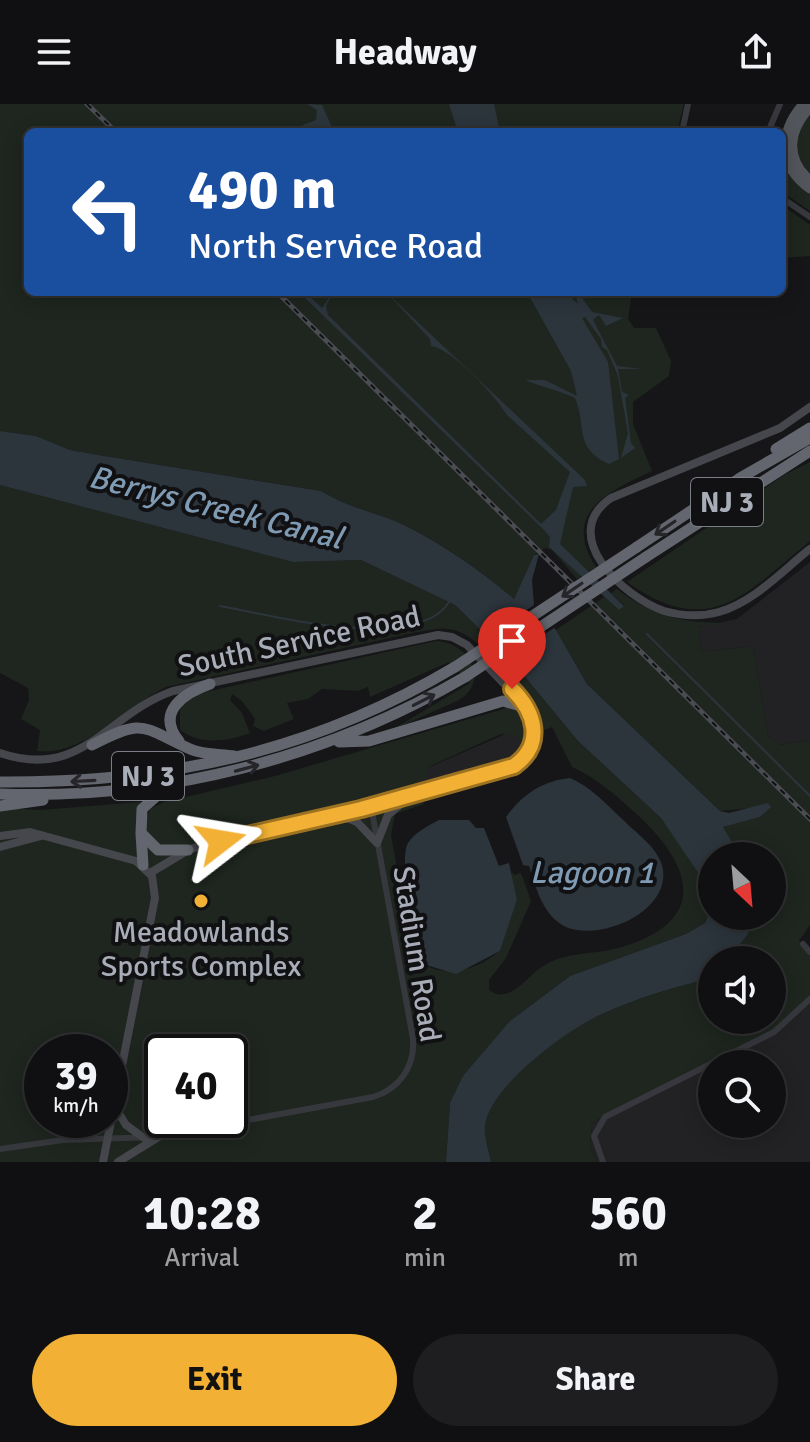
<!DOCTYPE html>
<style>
body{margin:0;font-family:Signika,sans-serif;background:#1e1e20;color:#f1f3f6;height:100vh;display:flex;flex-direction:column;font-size:30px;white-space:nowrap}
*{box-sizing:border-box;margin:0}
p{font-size:26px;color:#9c9d9f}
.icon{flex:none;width:44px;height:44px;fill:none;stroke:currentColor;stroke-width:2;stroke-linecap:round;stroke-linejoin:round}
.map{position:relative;height:1058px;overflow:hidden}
.sheet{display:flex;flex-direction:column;background:#101012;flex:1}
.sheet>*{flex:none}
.guide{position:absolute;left:24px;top:24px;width:762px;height:168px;border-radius:12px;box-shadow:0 4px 20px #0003,0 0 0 2px #303032;background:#1a4fa0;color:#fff;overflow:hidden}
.needle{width:52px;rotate:154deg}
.controls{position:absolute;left:698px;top:738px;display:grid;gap:16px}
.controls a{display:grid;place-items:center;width:88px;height:88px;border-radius:50%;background:#101012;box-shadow:0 4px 20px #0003,0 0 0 2px #303032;font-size:40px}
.speed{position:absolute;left:24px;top:930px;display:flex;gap:16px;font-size:40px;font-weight:700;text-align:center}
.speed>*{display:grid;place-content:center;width:104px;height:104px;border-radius:50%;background:#101012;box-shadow:0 4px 20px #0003,0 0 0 2px #303032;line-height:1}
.speed small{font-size:20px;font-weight:400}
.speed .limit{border:4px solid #111;border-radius:12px;background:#fff;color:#111}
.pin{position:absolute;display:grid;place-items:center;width:68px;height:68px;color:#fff;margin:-82px -34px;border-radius:50% 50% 50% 0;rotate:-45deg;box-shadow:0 0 8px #0007}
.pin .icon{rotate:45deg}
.me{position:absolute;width:88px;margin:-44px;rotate:76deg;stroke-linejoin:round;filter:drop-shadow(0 0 6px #0008)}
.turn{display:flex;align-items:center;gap:28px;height:168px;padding:0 32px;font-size:36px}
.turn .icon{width:104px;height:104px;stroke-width:2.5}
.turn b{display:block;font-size:56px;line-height:68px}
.eta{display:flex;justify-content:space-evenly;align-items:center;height:136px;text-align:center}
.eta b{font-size:48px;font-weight:700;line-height:56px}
.button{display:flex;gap:16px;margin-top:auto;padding:16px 32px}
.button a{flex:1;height:92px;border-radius:48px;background:#f2b134;color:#111;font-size:32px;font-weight:700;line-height:92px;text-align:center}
.button a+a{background:#1e1e20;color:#f1f3f6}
header{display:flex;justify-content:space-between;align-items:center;height:104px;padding:0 32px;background:#101012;font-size:36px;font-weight:700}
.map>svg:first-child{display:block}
.built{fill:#222225;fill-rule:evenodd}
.green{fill:#1e261f;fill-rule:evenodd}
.water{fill:#2c353c}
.pier{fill:#161618}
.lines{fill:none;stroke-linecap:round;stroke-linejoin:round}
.stream{stroke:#2c353c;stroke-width:2}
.street{stroke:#37383d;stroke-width:6}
.secondary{stroke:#45474d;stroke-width:8}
.primary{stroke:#53555c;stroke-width:9}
.highway{stroke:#63666e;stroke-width:11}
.rail-casing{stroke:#4a4c52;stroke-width:5}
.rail{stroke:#111113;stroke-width:2;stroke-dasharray:6;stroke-linecap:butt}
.highway-bridge{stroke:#63666e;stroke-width:11}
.oneway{stroke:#26262a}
.route-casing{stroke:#9d7322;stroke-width:20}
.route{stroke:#f2b134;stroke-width:14}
.poi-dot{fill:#f2b134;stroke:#111113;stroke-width:3}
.labels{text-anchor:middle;stroke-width:8;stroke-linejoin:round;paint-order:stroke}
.shield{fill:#111113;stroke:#7b7e86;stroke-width:2}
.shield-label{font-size:28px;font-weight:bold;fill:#a8adb8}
.street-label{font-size:30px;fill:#a8adb8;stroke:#111113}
.poi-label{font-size:30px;fill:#a8adb8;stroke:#111113}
.water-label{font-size:32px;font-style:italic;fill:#7f9bb3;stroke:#111113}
</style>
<header><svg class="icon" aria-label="menu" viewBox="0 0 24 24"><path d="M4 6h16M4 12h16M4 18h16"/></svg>Headway<svg class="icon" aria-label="share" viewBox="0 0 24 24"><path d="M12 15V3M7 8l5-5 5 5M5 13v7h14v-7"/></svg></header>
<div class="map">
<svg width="810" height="1058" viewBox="0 0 810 1058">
<rect width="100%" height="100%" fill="#161618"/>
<path class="built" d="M810,458V636L780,641L768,632L753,542L701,548L699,523L737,515Z
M508,629L519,633L524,644L508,659L414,684L413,680L427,664Z
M810,898V1058H598L590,1044L592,1019ZM712,960H772V1020H712Z"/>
<path class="green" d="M0,0H684L677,28H28V188H632L628,215L634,224H656L671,257L669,272L633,298V320L652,367C610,387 560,408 596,463L577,475L552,446L545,444L534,451L514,495C482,467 435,434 395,417C368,406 348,403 321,387L98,351L70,346L36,332L0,327Z
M810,12V70C795,52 788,29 810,12Z
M782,52L791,73L810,89V107L782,88Z
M782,101L810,121V152L782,154Z
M810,358V437C745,490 710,537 627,478L784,371Z
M0,381L293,458L361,456L455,501L511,556L578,637L661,714L708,779L712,804L705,819L686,830L570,872L510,917L450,999L446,1058H0V704L40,706L141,698L136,715L147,713L150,705L164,698L275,672L510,603L522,609L528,623L524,644L519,633L501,630L428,663L426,675L418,678L424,700L395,710L391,731L415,863L423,860C450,875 477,865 500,847L517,796L510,775L512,768L514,771L521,769L531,797L506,854L489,876V886C510,902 528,870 545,861C568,847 596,851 622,843C716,814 688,755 631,705C612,688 596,674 572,663L552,623L542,627C538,594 489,542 460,528C447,522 430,526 417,528L166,583C126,602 84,653 37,647L40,626L21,615L29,596L28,584L0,569ZM42,948H110V1016H42ZM162,948H230V1016H162Z
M617,485C651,511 679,518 722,519L699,523L701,548L753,542L768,632L780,641L810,636V821L799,837L810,851V898L767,934L629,998L592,1019L590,1044L598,1058H491C489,1047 484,1033 485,1022C489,983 568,925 602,910C637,894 674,884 712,874V916H772V856H728L748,830L752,812H772V752H741L723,723L760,713L771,702L720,707L587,580L556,526L604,493L619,506L624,501L611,489Z
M436,537C468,538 491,577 459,596L390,627L470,579L449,558L370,593L368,583L358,587L322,585L308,595L287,599L294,615L264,627L253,622L255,615L242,597L232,590L230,596L242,609L250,629C227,638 200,641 180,626V601L201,589Z"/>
<path class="water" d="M307,0L322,1L332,23L327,28H241L245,25H293L316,16L317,6Z
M449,0H494L500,28H458Z
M299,188H305L322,204L333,188L326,202L328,211L541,420L556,406L570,368L507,311C497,293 451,244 431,242L430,235L386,188L585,376L587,382L573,383L560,440L624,502L619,506L549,443L550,433L544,426Z
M527,188H565L578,200L575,188H578L592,208L623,214L606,222L599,211L593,216L617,262L642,265H618L622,288L629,291L625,294L631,339L635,344L621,354L628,329L618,272L607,246L602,243L601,235L585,213L582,214L608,258L619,355L609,360C573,344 587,321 575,294C558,286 542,283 525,276H545L577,292L571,267Z
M0,327L36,332L70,346L98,351L321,387C348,403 367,406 395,417C434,434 482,467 514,495L534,451L539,450L532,476L534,501L556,526L587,580L720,707L729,709L768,699L771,703L760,713L723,723L741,752H712V789L661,714L578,637L511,556L455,501L361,456L293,458L0,381Z
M570,674C591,683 606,700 622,715C636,729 656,742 662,761C674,806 602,838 566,823C543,812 536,784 529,762L523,761L506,713C523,690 542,677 570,674Z
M439,716H469L476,724H484L499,762L509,759L517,796L500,847L456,870L423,860C419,836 397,759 408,739C415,728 428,722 439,716Z
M712,804V812H752L748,830L728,856H712V874C674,883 637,894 602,910C568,925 489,983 485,1022C484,1033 489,1047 491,1058H446L450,999L463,972L510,917L570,872L686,830L705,819Z"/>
<path class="pier" d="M537,499L557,522L506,556L485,534Z"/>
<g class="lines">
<path class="stream" d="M220,502C270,511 417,550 449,498
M647,530L810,692"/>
<path class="street" d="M682,28L688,0
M768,28L780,0
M782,94L810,113
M803,840L810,848
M0,1045L63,1036L155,1033L373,993C399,985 415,963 413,935L371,702
M603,1058L594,1032L605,1013L774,928L810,895"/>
<path class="secondary" d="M810,303L780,324L611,394C557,431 623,493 664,507C682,512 701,513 719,508C754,498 782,467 810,445
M0,649C83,677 106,610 173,587L438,531L452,533L467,541L530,607L534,635L517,659L371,702L190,745L150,769
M337,710L357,718L377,739L388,711L407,695
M0,732L30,728L136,757L152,772L155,794L103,1058
M0,743L41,732
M115,1003L126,1021L144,1034
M118,1058L160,1032"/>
<path class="primary" d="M803,0C778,28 778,63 810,85
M810,4C789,26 785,54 810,76"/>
<path class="highway" d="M776,345L810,324
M637,443L740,374L810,334
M646,453L810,347
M179,637C155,608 184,589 210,580
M339,638L369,637L503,597L528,604
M92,641C145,613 141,623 190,645C203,651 220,650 234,652
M0,678C166,679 310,649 455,563
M169,681L142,705L141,729L158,746H188
M0,690C164,696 324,655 465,573
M0,702L43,696
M141,730L143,761"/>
<defs>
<path id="rail" d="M87,0L116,28
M277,188L810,715"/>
</defs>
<use href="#rail" class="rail-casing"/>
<use href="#rail" class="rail"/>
<path class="highway-bridge" d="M455,563L637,443
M465,573L646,453"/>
</g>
<defs><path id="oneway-shaft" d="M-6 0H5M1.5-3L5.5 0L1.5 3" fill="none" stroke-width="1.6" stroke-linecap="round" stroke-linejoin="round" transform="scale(2)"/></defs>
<g class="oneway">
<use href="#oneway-shaft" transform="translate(665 424) rotate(146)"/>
<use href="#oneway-shaft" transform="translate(572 486) rotate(146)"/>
<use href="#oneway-shaft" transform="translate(424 596) rotate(-27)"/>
<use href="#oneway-shaft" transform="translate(247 664) rotate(-15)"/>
<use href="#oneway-shaft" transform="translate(83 677) rotate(177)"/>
</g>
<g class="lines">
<defs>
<path id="route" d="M221,737L361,705L514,662C545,640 535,608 512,585"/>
</defs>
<use href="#route" class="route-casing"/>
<use href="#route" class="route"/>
</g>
<circle class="poi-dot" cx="201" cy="797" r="8"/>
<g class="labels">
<g class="shield">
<rect x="691" y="374" width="72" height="48" rx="6"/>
<rect x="112" y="648" width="72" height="48" rx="6"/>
</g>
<g class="shield-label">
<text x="727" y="408">NJ 3</text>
<text x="148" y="682">NJ 3</text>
</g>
<g class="street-label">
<text transform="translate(299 537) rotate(-12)" y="10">South Service Road</text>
<text transform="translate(417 850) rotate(81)" y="10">Stadium Road</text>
</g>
<g class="poi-label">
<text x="201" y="838">Meadowlands<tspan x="201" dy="34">Sports Complex</tspan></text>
</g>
<g class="water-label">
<text transform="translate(216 403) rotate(14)" y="11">Berrys Creek Canal</text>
<text x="592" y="779">Lagoon 1</text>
</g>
</g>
</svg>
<div class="controls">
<a><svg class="needle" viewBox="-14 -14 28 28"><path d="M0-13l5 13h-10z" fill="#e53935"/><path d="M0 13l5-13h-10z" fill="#9c9d9f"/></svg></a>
<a><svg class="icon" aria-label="sound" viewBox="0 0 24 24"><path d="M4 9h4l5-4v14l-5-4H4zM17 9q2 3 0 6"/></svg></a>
<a><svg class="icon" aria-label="search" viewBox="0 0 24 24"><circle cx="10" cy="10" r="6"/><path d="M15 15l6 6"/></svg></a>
</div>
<div class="speed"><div>39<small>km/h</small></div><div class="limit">40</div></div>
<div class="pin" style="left:512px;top:585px;background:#d93025"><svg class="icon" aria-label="arrive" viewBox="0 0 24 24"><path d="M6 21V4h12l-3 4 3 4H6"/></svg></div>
<svg class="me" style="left:221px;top:737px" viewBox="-20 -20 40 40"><path d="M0-17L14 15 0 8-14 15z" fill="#f2b134" stroke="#fff" stroke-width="4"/></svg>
<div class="guide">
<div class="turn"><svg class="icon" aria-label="left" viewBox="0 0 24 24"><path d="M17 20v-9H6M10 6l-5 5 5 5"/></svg><div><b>490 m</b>North Service Road</div></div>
</div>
</div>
<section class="sheet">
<div class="eta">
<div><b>10:28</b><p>Arrival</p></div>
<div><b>2</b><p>min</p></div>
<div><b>560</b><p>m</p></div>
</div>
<div class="button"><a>Exit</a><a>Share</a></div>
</section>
